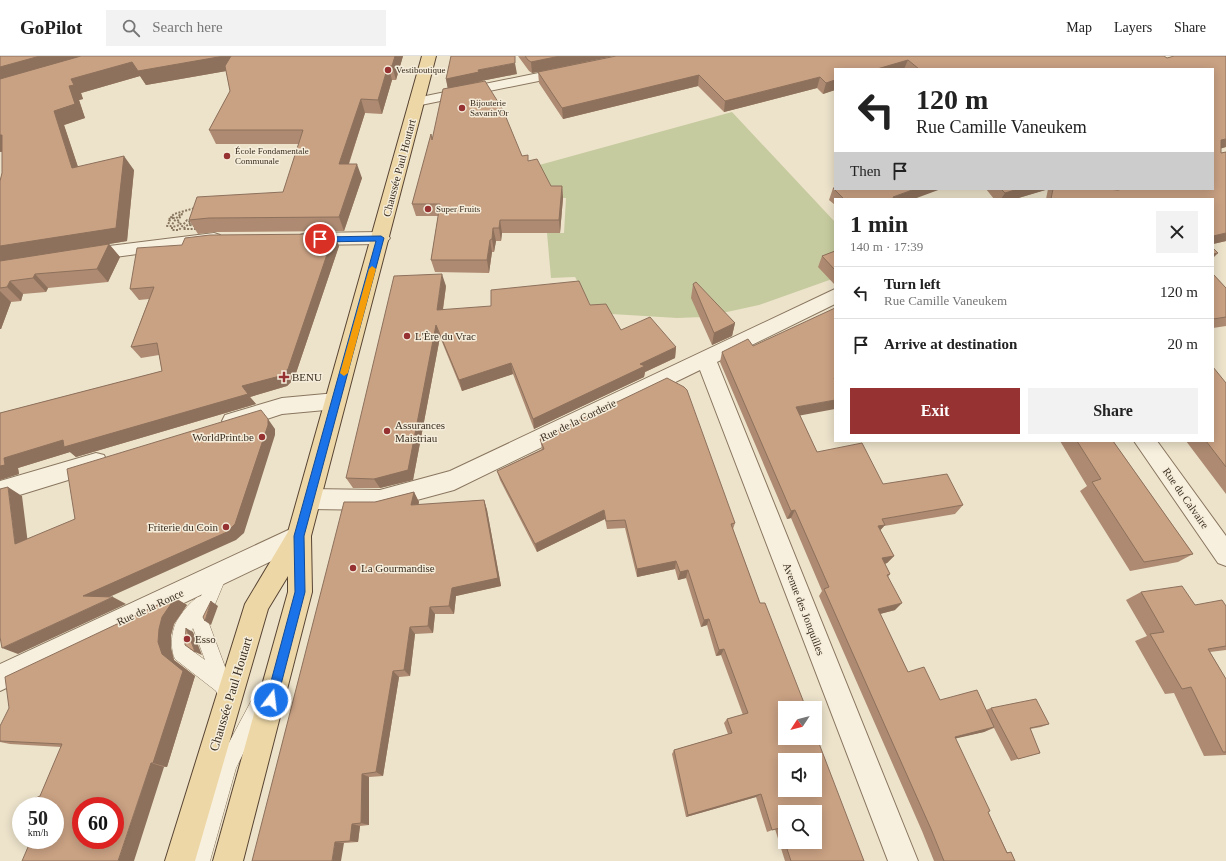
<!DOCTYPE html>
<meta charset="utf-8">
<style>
body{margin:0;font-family:"Times New Roman",serif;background:#f2f2f2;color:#222;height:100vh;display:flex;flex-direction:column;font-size:15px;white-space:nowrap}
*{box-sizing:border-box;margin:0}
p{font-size:13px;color:#767676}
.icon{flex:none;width:22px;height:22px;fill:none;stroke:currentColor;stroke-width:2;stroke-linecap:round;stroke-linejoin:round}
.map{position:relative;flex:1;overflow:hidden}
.drawer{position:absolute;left:834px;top:142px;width:380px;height:244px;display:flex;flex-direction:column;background:#fff;border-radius:0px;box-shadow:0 2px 10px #0003}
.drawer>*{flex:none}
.banner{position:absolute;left:834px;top:12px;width:380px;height:122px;border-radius:0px;box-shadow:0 2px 10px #0003;background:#fff;color:#222;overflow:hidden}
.needle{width:26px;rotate:234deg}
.tools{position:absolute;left:778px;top:645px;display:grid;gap:8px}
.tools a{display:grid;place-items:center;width:44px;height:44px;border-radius:0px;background:#fff;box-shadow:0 2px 10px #0003;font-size:20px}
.speed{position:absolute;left:12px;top:741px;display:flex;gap:8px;font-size:20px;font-weight:700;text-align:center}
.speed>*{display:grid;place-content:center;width:52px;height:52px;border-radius:50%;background:#fff;box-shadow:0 2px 10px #0003;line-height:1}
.speed small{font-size:10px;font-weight:400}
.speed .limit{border:6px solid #d22;background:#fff;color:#111}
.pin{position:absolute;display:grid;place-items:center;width:34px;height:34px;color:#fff;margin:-17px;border:2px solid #fff;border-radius:50%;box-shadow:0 1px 4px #0007}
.me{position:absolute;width:44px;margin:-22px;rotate:15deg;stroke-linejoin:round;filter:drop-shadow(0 0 3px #0008)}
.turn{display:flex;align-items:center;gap:14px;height:84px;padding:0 16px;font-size:18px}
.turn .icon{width:52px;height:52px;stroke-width:2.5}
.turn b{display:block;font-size:28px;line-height:34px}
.then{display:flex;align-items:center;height:38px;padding:0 16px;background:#0003;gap:8px;font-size:15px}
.round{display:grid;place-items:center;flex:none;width:42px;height:42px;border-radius:0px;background:#f2f2f2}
.headline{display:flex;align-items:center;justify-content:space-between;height:68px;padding:0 16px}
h1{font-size:24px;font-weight:700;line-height:30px}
.action{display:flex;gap:8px;margin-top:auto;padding:8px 16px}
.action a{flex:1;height:46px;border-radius:0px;background:#963232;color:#fff;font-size:16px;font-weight:700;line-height:46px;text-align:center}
.action a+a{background:#f2f2f2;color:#222}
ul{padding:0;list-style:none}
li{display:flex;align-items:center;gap:12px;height:52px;padding:0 16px;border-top:1px solid #e0e0e0}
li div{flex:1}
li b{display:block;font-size:15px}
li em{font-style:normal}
header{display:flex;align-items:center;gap:24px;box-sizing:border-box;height:56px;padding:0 20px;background:#fff;border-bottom:1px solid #e0e0e0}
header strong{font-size:19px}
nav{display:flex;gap:22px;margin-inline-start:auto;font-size:14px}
.search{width:280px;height:36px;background:#f2f2f2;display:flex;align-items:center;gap:10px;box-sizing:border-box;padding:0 14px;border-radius:0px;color:#767676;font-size:15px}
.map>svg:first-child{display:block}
.green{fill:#c6cb9f}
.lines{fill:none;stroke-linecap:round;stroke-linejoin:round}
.service-casing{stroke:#89765f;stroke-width:1}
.minor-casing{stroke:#89765f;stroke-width:2}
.primary-casing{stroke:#584433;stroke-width:2}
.path{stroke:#89765f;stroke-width:2;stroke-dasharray:2 1.5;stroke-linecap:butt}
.service{fill:#f8f0de;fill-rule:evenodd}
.minor{fill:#f8f0de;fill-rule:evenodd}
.primary{fill:#edd7a6;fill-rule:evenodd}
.wall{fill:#ad8a71}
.shaded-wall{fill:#8d715c}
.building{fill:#c9a183;stroke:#8d715c;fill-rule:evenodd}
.route{fill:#1a73e8;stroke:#114b97}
.slow{fill:#f59e0b}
.poi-dot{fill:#963232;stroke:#f5edda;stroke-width:1.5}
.labels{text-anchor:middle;stroke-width:3;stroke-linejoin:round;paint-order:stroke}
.far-poi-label{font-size:9px;fill:#3b2e22;stroke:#f5edda;text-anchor:start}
.street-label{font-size:11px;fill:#3b2e22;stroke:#f5edda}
.poi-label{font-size:11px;fill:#3b2e22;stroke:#f5edda;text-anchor:start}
.near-street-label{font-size:13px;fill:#3b2e22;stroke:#f5edda}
</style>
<header>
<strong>GoPilot</strong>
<div class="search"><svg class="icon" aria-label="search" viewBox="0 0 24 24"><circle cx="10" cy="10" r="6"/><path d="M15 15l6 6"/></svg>Search here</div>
<nav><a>Map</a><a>Layers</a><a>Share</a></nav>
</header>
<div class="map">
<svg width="1226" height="805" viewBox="0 0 1226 805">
<rect width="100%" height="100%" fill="#ede3cb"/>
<path class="green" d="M732,56L835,166V222L759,249L704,261L677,262L595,257L575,221L551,222L547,177H564L566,142H549L532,111Z"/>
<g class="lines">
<defs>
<path id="service" d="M220,509L226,511L228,517L208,565L237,643L234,649L228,652L222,649L216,635L175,603C171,595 171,581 174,572C176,563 193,541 201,540L214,511ZM193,572L205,604L190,593L191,576Z
M263,631L269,634L272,640L236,712L210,805H190L217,709L257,634Z"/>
<path id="minor" d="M568,11L573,12L575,15L573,18L416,50L411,49L409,46L411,43L416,42Z
M381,176L387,178L390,182L387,186L381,188L306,189L300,187L297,183L300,179L306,177Z
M214,177L220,179L223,183L220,187L85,205L79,203L76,199L79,195L85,193Z
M835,233V248L717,306L918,805H888L700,314L454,434L380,454L309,453L301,450L298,443L301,436L309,433L380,434L450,415Z
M336,337L343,339L346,345L343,351L336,353L282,358L233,374L225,371L222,365L225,359L282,342Z
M1134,385H1157L1226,480V510L1218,507Z
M96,397L104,399L107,406L104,413L0,445V425Z
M299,469L307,472L311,480L307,488L0,635V608Z"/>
<path id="primary" d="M422,0H436L311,480L312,536L243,805H213L288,536V520L268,553L195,805H165L245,548L288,476Z"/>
</defs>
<use href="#service" class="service-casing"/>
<use href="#minor" class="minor-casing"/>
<use href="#primary" class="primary-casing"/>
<path class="path" d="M202,150L205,152L204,155L194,157L193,162L195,164L197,159H201L198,163L200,165L190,169L197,170L196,173H183L191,166L187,164L179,174H172V171L180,169L181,167L177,166L182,158L178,160L171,170H167L170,165L168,163L174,162L171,161L174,158Z"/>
<use href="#service" class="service"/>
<use href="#minor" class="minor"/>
<use href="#primary" class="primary"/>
</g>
<path class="wall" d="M0,0H403L396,24H392L382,58L365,57L349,108L362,122L344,175L217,176L198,178L189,164L283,136L299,88H216L209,74L230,35L226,15L146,29L140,20L81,37L83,43L79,44L85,62L64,69L78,111L134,114L127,185L109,188L120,201L108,226L48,232L46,236L23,238L21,245L11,246L1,273H0V125L2,117V96H0Z
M518,0H614L549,13L616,0H1164L1167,2L1174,0H1226V91L1221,92V97L1226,96V185L1213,188V143H1046L1048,133L1015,143H994L986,133H1108L1118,134L1122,133H1213V13H835V34L823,38L817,32L724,56L698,30L563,63L539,27L538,16L532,17L529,15Z
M517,18L481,25L522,100L528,105L551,130H562L563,142L560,177H502L501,185H496L494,196H492L489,217L435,216L431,204L438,160H416L412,148L432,84L448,32L446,23Z
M833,132L914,143H835V149L829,144Z
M334,178L339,190L294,323L287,330L250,341L256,348L76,401L70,396L18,412L19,418L0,424V357L162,315L159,299L141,302L131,291L149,243L139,244L130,233L182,189Z
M835,195V229L818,211L822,200Z
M1213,218L1226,232V270L1213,272Z
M693,228L735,267L732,280L712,289L691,242Z
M446,230L443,254L590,249L621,274L676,291L675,302L645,316L644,321L534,373L513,318L462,335L440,281L413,424L380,432H353L346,422Z
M753,290L800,360L817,396L883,428L963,449L955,458L884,470L880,474L894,500L887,507L885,508L890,518L888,521L895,554L880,558L908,616L940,644L986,654L991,652L1049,668L1041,671L1030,673L1040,697L1011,705L994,672L984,676L955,682L988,756L1007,796H1011L1015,805H934L922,775L819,540L822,535L791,462L787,463L720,306L722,296Z
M1226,327V438L1186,385H1213Z
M540,383L735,467L733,473L760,547L864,805H785L775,773L767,776L756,741L686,761L672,698L674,694L728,678L724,667L727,663L743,659L721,599L716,600L707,569L701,571L686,522L678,524L675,513L637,521L625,472L607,473L605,463L537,496L500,424L497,415L542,393Z
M1060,385H1113L1193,498L1178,506L1130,515L1080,435L1087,430Z
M414,436L419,446L418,449L484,444L487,454L501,530L456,540L454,558H435L433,577L415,578L410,620L399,621L383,720L369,721V769L360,770L358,786L344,787L252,805L375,446Z
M1141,536L1195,549L1226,550V594L1210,596L1226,623V699L1204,700L1174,637L1165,638L1135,585L1147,580L1126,544Z
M175,542L187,549L174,568L171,579V592L174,604L195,620L167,711H164L55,784L40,740L61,691L10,688L0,686V670Z"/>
<path class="shaded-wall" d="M40,0H97L0,28V11Z
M224,0H232L238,13L146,29L140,20L81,37L83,43L79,44L85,62L64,69L83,126L72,112L54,55L69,30L71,23L132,6Z
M395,0H403L396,24L392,10Z
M560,0H614L532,17L531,6Z
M908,4L904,13H877Z
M515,7L517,18L481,25L448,34L446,23L478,14Z
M388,10L392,24L382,58L378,44Z
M699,19L698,30L563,63L562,52Z
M820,21L817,32L724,56L725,45Z
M835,24V34L823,38L826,27Z
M361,43L365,57L344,122L339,108Z
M0,79H2L14,93L0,96Z
M1226,83V91L1213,95L1221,84Z
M124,100L134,114L127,185L109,188L120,201L108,226L97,213L0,206V190Z
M357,108L362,122L344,175L339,161Z
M562,130L563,142L560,177L559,164Z
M915,133H941L914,143H892L893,141Z
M1018,133H1049L1015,143H1001L1005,137Z
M500,164L502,177L501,185L499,172Z
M493,172L496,185L494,196L492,183Z
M1226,177V185L1213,188V180Z
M334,178L339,190L294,323L287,330L250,341L256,348L76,401L70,396L18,412L19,418L0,424V410L4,402L242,330Z
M490,184L492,196L489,217L487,204Z
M1218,197L1213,202V198Z
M35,218L48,232L46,236L33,222Z
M442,218L446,230L441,266L437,254Z
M10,225L23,238L21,245L7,231Z
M0,235L11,246L1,273H0Z
M735,267L732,280L712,289L714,277Z
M436,269L440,281L413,424L380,432L374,423Z
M676,291L675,302L645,316L644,321L534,373L533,363L640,308Z
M511,307L513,318L462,335L459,324Z
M835,344V353L792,361L796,351Z
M268,363L275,373V379L244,477L236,484L96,547L83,540Z
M8,431L22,440L29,496L15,488Z
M414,436L419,446L416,459L411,449Z
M484,444L487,454L501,530L456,540L454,558L449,550L452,532Z
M604,454L605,463L537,496L535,488Z
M795,454L791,462L787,463L791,455Z
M885,469L878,477V470Z
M894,500L887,507L876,510L882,502Z
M676,505L675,513L637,521V513Z
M688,514L686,522L678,524L680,516Z
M113,541L126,548L18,598L2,592Z
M175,542L187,549L174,568L171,579V592L174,604L195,620L167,711L153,707L162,598L158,586L159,573L162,561Z
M211,545L218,550L211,569L205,565Z
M902,547L895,554L872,560L878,553Z
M430,551L435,558L433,577L428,570Z
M709,563L707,569L701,571L704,564Z
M410,571L415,578L410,620L404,614Z
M186,572L193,576L202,599L195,596Z
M724,593L721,599L716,600L719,594Z
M393,615L399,621L383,720L376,716Z
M994,671L984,676L945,685L955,681Z
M151,707L164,711L134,805H118Z
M362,718L369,721V769L361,767Z
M761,738L756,741L686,761L688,759Z
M352,768L360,770L358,786L350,785Z
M335,786L344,787L341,805H332Z"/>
<path class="building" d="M0,0H40L0,11Z
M81,0H224L138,15L132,6L71,23L74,29L69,30L75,48L54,55L72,112L124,100L116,172L0,190V125L2,117V79H0V23Z
M231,0H395L392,10H388L378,44L361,43L339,108H357L339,161L209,162L189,164L197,141L283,136L303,74H209L230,35L225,10Z
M451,0H515V7L478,14L479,16L446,23Z
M525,0H560L531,6L528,4Z
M616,0H1164L1167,2L1174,0H1226V83L1221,84V97L1226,96V177L1213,180V143H1051L1053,133H1108L1118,134L1122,133H1213V13H919L908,4L877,13H835V24L826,27L820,21L725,45L699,19L562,52L538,16Z
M485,25L503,54L522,100L528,99V105L537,103L551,130H562L559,164H500L499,172H493L492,183L490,184L487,204H431L440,148H412L431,78L432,84L443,33Z
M833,132H835V133H915L893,141L894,143H844Z
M1001,133H1018L1005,137Z
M334,178L288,313L280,320L242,330L248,338L64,391L63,384L4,402L5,409L0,410V357L162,315L157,287L131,291L154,231L130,233L137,192L182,189L185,182L210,179Z
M109,188L97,213L35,218L33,222L10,225L7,231L0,232V205Z
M1213,192L1218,197L1213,198Z
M835,195V214L822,200Z
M442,218L437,254L491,250V234L579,225L590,249L606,248L621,274L650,261L676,291L640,308L645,310L533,363L511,307L459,324L436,269L408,414L374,423L346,422L394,220Z
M1213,218L1226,232V261L1213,263Z
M696,226L735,267L714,277L693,228Z
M835,252V322H834L835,324V344L796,351L817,396L862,387L883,428L947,418L963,449L882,463L885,469L878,470L894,500L882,502L890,518L887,519L902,547L878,553L908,616L924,611L940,644L977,634L994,671L955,681L990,755L988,756L1007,797L1011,796L1015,805H944L931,773L824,533L829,531L795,454L791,455L722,296L748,283L753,290Z
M1213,311L1226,327V411L1206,385H1213Z
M667,322L684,331L687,334L735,467L731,468L760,547H765L806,652H785V682H815V677L864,805H791L780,772L772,774L761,738L688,759L674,694L732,677L727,663L748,657L724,593L719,594L709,563L704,564L688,514L680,516L676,505L637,513L625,464L606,465L604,454L535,488L497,415L544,393L540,383ZM785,704H815V734H785ZM785,756H815V786H785Z
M261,354L268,363V369L235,468L227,476L83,540L113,541L2,592L0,581V433L8,431L15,488L75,463L67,413Z
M1077,385H1113L1193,498L1144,506L1092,426L1101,423Z
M414,436L411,449L484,444L498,522L452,532L449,550L430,551L428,570L410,571L404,614L393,615L376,716L362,718L361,767L352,768L350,785L335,786L332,805H252L344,446H375Z
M1182,530L1195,549L1222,544L1226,550V590L1208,593L1226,623V696H1223L1191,631L1182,633L1150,578L1164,576L1141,536Z
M172,542H175L162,561L159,573L158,586L162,598L183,615L153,707H151L118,805H22L31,784H55V750H24L25,747L40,740L62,688L0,685V670L9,652L5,621ZM81,750H115V784H81Z
M211,545L205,565L203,561Z
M186,572L195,596L185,589Z
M1036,643L1049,668L1030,672L1040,697L1018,703L991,652Z
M21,757V764L19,761Z"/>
<path class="route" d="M381,180L384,182L304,480L305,536L277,644L275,648L271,650L267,648L266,644L295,536L294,480L376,185L320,186L316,183L320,181Z"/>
<path class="slow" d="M372,210L376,213L348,317L344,320L340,317L369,213Z"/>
<g class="poi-dot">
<circle cx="388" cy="14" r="4"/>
<circle cx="462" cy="52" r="4"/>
<circle cx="227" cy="100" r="4"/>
<circle cx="428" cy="153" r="4"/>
<circle cx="407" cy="280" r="4"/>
<path d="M282 315h4v4h4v4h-4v4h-4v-4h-4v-4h4z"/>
<circle cx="387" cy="375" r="4"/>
<circle cx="262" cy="381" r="4"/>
<circle cx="226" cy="471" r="4"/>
<circle cx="353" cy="512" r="4"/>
<circle cx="187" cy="583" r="4"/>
</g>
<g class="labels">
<g class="far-poi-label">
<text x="396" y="17">Vestiboutique</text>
<text x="470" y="50">Bijouterie<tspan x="470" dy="10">Savarin'Or</tspan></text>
<text x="235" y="98">École Fondamentale<tspan x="235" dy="10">Communale</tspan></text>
<text x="436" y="156">Super Fruits</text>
</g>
<g class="street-label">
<text transform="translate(399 112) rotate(-75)" y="4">Chaussée Paul Houtart</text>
<text transform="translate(578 364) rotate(-26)" y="4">Rue de la Corderie</text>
<text transform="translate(1186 442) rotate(55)" y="4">Rue du Calvaire</text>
<text transform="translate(150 551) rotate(-25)" y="4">Rue de la Ronce</text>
<text transform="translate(804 553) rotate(69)" y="4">Avenue des Jonquilles</text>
</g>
<g class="poi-label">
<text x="415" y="284">L'Ère du Vrac</text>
<text x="292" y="325">BENU</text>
<text x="395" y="373">Assurances<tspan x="395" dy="13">Maistriau</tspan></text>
<text x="254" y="385" text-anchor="end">WorldPrint.be</text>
<text x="218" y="475" text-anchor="end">Friterie du Coin</text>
<text x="361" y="516">La Gourmandise</text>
<text x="195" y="587">Esso</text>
</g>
<g class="near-street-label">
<text transform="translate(230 638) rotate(-73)" y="5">Chaussée Paul Houtart</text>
</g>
</g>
</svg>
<div class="tools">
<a><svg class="needle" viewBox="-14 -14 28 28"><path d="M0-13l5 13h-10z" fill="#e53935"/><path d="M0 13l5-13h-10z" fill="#767676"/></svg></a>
<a><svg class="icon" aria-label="sound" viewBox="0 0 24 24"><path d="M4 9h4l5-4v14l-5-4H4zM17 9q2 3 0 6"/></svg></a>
<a><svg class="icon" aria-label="search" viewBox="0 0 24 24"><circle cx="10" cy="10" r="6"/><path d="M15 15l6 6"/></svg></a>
</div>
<div class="speed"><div>50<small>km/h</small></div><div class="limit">60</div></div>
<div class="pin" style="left:320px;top:183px;background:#d93025"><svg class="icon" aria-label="arrive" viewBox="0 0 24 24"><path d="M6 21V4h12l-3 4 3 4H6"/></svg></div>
<svg class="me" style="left:271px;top:644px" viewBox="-20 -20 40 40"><circle r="17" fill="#1a73e8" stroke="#fff" stroke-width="3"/><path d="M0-11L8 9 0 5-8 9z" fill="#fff"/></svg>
<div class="banner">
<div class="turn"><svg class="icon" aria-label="left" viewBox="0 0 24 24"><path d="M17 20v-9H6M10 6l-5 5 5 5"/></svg><div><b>120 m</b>Rue Camille Vaneukem</div></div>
<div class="then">Then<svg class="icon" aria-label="arrive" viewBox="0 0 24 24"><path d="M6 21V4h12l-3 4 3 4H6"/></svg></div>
</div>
<section class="drawer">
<div class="headline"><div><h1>1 min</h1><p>140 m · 17:39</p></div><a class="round"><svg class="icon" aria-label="close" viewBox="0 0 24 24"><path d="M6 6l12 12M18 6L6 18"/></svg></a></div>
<ul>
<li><svg class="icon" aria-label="left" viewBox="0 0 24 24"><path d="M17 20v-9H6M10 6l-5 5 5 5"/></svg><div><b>Turn left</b><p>Rue Camille Vaneukem</p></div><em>120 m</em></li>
<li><svg class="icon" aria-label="arrive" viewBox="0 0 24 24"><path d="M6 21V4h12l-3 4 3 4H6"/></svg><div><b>Arrive at destination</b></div><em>20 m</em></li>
</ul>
<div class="action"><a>Exit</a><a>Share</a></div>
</section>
</div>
